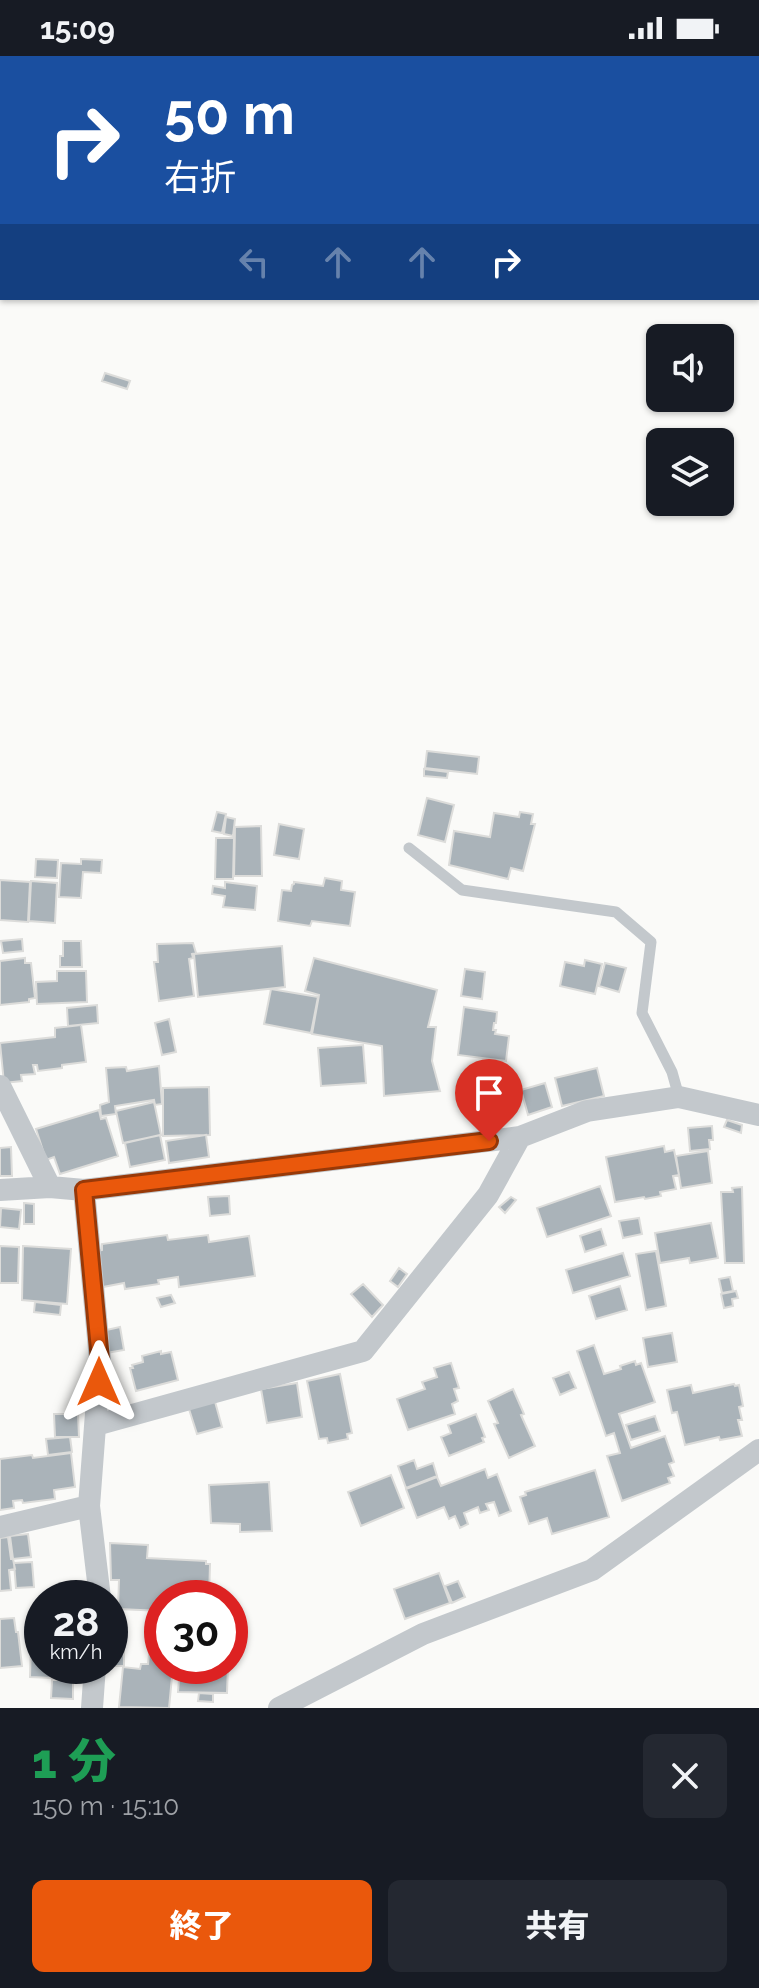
<!DOCTYPE html>
<html lang="ja">
<meta charset="utf-8">
<style>
body{margin:0;font-family:Raleway,"Noto Sans JP",sans-serif;background:#242831;color:#f1f3f6;height:100vh;display:flex;flex-direction:column;font-size:30px;white-space:nowrap}
*{box-sizing:border-box;margin:0}
p{font-size:26px;color:#9ea1a6}
.icon{flex:none;width:44px;height:44px;fill:none;stroke:currentColor;stroke-width:2;stroke-linecap:round;stroke-linejoin:round}
.map{position:relative;height:1652px;overflow:hidden}
.details{display:flex;flex-direction:column;background:#171b24;flex:1}
.details>*{flex:none}
.banner{position:absolute;left:0px;top:0px;width:760px;height:244px;box-shadow:0 2px 6px #0004;background:#1a4fa0;color:#fff;overflow:hidden}
.buttons{position:absolute;left:646px;top:268px;display:grid;gap:16px}
.buttons a{display:grid;place-items:center;width:88px;height:88px;border-radius:12px;background:#171b24;box-shadow:0 2px 6px #0004;font-size:40px}
.speed{position:absolute;left:24px;top:1524px;display:flex;gap:16px;font-size:40px;font-weight:700;text-align:center}
.speed>*{display:grid;place-content:center;width:104px;height:104px;border-radius:50%;background:#171b24;box-shadow:0 2px 6px #0004;line-height:1}
.speed small{font-size:20px;font-weight:400}
.speed .limit{border:12px solid #d22;background:#fff;color:#111}
.pin{position:absolute;display:grid;place-items:center;width:68px;height:68px;color:#fff;margin:-82px -34px;border-radius:50% 50% 50% 0;rotate:-45deg;box-shadow:0 0 8px #0007}
.pin .icon{rotate:45deg}
.me{position:absolute;width:88px;margin:-44px;rotate:0deg;stroke-linejoin:round;filter:drop-shadow(0 0 6px #0008)}
.turn{display:flex;align-items:center;gap:28px;height:168px;padding:0 32px;font-size:36px}
.turn .icon{width:104px;height:104px;stroke-width:2.5}
.turn b{display:block;font-size:56px;line-height:68px}
.lanes{display:flex;align-items:center;height:76px;padding:0 32px;background:#0003;justify-content:center;gap:40px;direction:ltr}
.lanes .off{opacity:.35}
.round{display:grid;place-items:center;flex:none;width:84px;height:84px;border-radius:12px;background:#242831}
.head{display:flex;align-items:center;justify-content:space-between;height:136px;padding:0 32px}
h1{font-size:48px;font-weight:800;line-height:60px;color:#1e9e55}
.cta{display:flex;gap:16px;margin-top:auto;padding:16px 32px}
.cta a{flex:1;height:92px;border-radius:12px;background:#ea580c;color:#fff;font-size:32px;font-weight:800;line-height:92px;text-align:center}
.cta a+a{background:#242831;color:#f1f3f6}
.status{display:flex;justify-content:space-between;align-items:center;height:56px;padding:0 40px;background:#171b24;direction:ltr}
.status svg{height:22px;fill:currentColor}
.map>svg:first-child{display:block}
.lines{fill:none;stroke-linecap:round;stroke-linejoin:round}
.river{stroke:#bbc7cb;stroke-width:48}
.building{fill:#aab3b9;stroke:#dcdcda;stroke-width:2}
.lane{stroke:#c3c8cc;stroke-width:11}
.street{stroke:#c3c8cc;stroke-width:22}
.route-casing{stroke:#983908;stroke-width:20}
.route{stroke:#ea580c;stroke-width:14}
</style>
<div class="status"><b>15:09</b><svg viewBox="0 0 49 12"><path d="M0 12V9h3v3zM5 12V6h3v6zM10 12V3h3v9zM15 12V0h3v12zM26 1h20v11H26zM47 4h2v5h-2z"/></svg></div>
<div class="map">
<svg width="759" height="1652" viewBox="0 0 759 1652">
<rect width="100%" height="100%" fill="#fafaf8"/>
<g class="lines">
<path class="river" d="M758,55H759
M0,72L2,73"/>
</g>
<path class="building" d="M105,317L130,325L127,333L102,325Z
M427,695L479,701L477,718L425,712Z
M424,713L448,716L447,722L424,720Z
M427,742L454,749L445,786L418,779Z
M217,756L226,758L222,777L212,775Z
M520,756L533,758L531,768H535L523,815L511,812L508,823L449,809L454,775L490,781L494,757L519,761Z
M226,761L235,763L233,780L224,778Z
M279,768L304,773L299,803L274,799Z
M261,770L262,820H234L235,771Z
M216,782H234L233,823H215Z
M36,803L58,804L57,822L35,821Z
M81,803L102,804L101,817L83,816L81,842L59,841L61,807L81,808Z
M325,822L342,825L341,834L355,836L350,870L312,865L310,870L278,865L282,834L291,835L292,829L294,828V826L323,830Z
M0,824L30,826L28,866L0,864Z
M31,825L57,827L55,867L29,865Z
M225,826L257,830L255,854L223,851L225,840L212,838L213,830L225,832Z
M22,883L23,895L3,897L1,885Z
M63,885H81L82,911H60V900H63Z
M193,887L196,897L192,898L193,902L189,903L194,940L159,945L154,906H158L157,888Z
M282,890L285,931L198,941L194,898Z
M25,902V907H31L35,942L29,943V946L0,949V905Z
M314,902L437,934L428,971H436L432,1005L440,1035L384,1040L382,990L312,978L319,939L305,935Z
M585,904L602,908L595,938L560,930L565,906L584,910Z
M605,907L626,912L619,936L599,930Z
M465,913L485,916L482,943L461,940Z
M57,915H86L87,946L37,948L36,926L57,925Z
M271,933L318,941L311,977L264,968Z
M97,949L98,967L68,970L67,952Z
M464,951L497,956L496,967H494L493,974H496L495,978L509,980L506,1005L458,999Z
M169,963L176,996L162,999L155,967Z
M81,969L86,1006L62,1009V1012L38,1015L37,1009H33L35,1018L21,1019L22,1025L4,1027L0,987L55,981V972Z
M363,989L366,1027L321,1030L318,992Z
M159,1010L162,1048L155,1049L154,1044L115,1050L116,1058L101,1060L100,1049L109,1046L106,1012L126,1011L127,1015Z
M597,1012L604,1040L562,1050L555,1022Z
M545,1027L552,1051L528,1059L521,1034Z
M209,1031L210,1079L163,1080V1032Z
M154,1046L161,1079L123,1087L116,1055Z
M99,1054L101,1063L106,1062L118,1100L60,1118L54,1101L46,1104L36,1073Z
M727,1064L742,1069L741,1077L724,1071Z
M712,1070L713,1084H709L710,1093L690,1095L688,1072Z
M160,1079L165,1104L130,1111L125,1087Z
M206,1079L209,1101L169,1107L166,1085Z
M664,1090L665,1096L674,1094L679,1119L673,1120L676,1133L660,1136L661,1140L645,1143L644,1141L615,1146L606,1101Z
M11,1091L12,1120H0V1092Z
M708,1095L712,1127L681,1132L676,1100Z
M600,1130L611,1160L547,1181L537,1152Z
M742,1131L744,1207H725L721,1136H733L732,1132Z
M229,1140L230,1158L210,1160L208,1141Z
M511,1141L516,1144L505,1157L499,1151Z
M24,1147L34,1148V1168H24Z
M1,1152L21,1154L19,1173L0,1171Z
M639,1162L642,1178L623,1182L619,1165Z
M711,1167L718,1202L690,1207L689,1202L660,1207L655,1177Z
M601,1173L606,1189L585,1196L580,1180Z
M167,1179L168,1184L208,1179L209,1186L249,1180L255,1220L179,1231L178,1221L158,1224L159,1228L125,1233L124,1227L103,1231L98,1195L102,1194V1188Z
M0,1190L19,1191L18,1227H0Z
M23,1190L71,1193L67,1248L22,1244Z
M656,1195L666,1250L646,1254L636,1198Z
M623,1197L630,1220L573,1237L566,1214Z
M399,1212L407,1218L398,1231L390,1225Z
M730,1221L733,1235L722,1237L719,1223Z
M363,1228L383,1249L372,1261L351,1238Z
M620,1230L627,1254L596,1263L589,1240Z
M736,1235L738,1242L732,1243L733,1250L724,1252L721,1238Z
M171,1239L175,1247L161,1251L157,1242Z
M35,1246L61,1249L60,1259L34,1256Z
M120,1271L124,1294L106,1297L102,1275Z
M672,1277L677,1306L648,1311L643,1282Z
M594,1289L604,1318L621,1313L620,1310L635,1305L636,1309L641,1307L655,1346L619,1358L631,1392L665,1380L674,1406L669,1408L674,1420L668,1422L670,1427L622,1445L607,1400L620,1397L614,1377L606,1380L577,1295Z
M161,1295V1298L171,1296L178,1324L136,1335L130,1312H133L132,1309L143,1306L142,1300Z
M451,1307L459,1332L454,1333L458,1345L452,1348L455,1358L408,1374L397,1343L425,1333L422,1326L437,1321L434,1312Z
M569,1316L576,1332L560,1339L553,1322Z
M340,1318L352,1377L347,1378L348,1383L328,1387L327,1382L319,1383L307,1325Z
M297,1327L302,1361L267,1367L261,1333Z
M734,1328L735,1330L739,1329L743,1350L739,1351L742,1364H738L742,1380L720,1384L719,1381L685,1389L677,1356L672,1357L667,1334L691,1329L693,1337Z
M513,1333L524,1358L521,1359L535,1390L509,1402L494,1368L498,1367L488,1345Z
M214,1342L222,1371L197,1378L188,1350Z
M54,1358H78L79,1381H55Z
M476,1358L485,1381L482,1382L484,1386L449,1400L441,1381L451,1377L448,1369Z
M655,1360L660,1375L631,1384L626,1369Z
M70,1381L72,1396L48,1399L46,1383Z
M71,1397L75,1431L54,1434L55,1443L23,1447L22,1444L13,1445L14,1452L0,1454V1403L32,1399L33,1402Z
M414,1404L417,1413L433,1407L437,1420L406,1432L398,1410Z
M485,1413L488,1422L497,1418L511,1455L499,1460L494,1446L486,1448L489,1454L480,1457L478,1451L464,1457L468,1468L460,1472L455,1460L449,1463L444,1451L417,1462L406,1433L437,1421L441,1430Z
M595,1414L609,1461L552,1478L547,1462L529,1468L520,1441L526,1439L525,1436Z
M391,1419L404,1452L361,1470L348,1436Z
M269,1426L272,1475L240,1476V1468L211,1467L209,1429Z
M28,1478L31,1501L13,1503L10,1480Z
M8,1481L11,1503H13L15,1513L9,1514L11,1534L0,1535V1482Z
M110,1487L148,1489L147,1502L206,1505V1508H210L209,1542H162V1555L118,1553L119,1524H111Z
M32,1506L34,1531L16,1532L14,1507Z
M439,1517L450,1547L405,1563L394,1533Z
M458,1525L465,1541L452,1547L445,1530Z
M159,1556L162,1557V1593H157Z
M14,1562L16,1576H18L22,1610L0,1612V1563Z
M31,1587L42,1588V1610H78L77,1623L30,1621Z
M110,1591L124,1592V1610H110Z
M149,1598L162,1599V1610H173L169,1652L119,1651L123,1611L140,1613L141,1608H148Z
M180,1610H228L227,1637L178,1636Z
M52,1624H73V1643L51,1642Z
M199,1637L213,1638V1646L198,1645Z"/>
<g class="lines">
<path class="lane" d="M409,792L462,834L616,856L651,886L642,957L672,1016L679,1041"/>
<path class="street" d="M0,1030L50,1131
M0,1134L50,1131L84,1134L520,1081L587,1055L679,1041L759,1059
M84,1134L100,1304L89,1450L100,1542
M96,1369L363,1295L488,1139L520,1081
M0,1471L89,1450
M92,1652L95,1610
M279,1652L423,1578L592,1514L759,1394"/>
</g>
<g class="lines">
<defs>
<path id="route" d="M99,1326L100,1304L84,1134L489,1085"/>
</defs>
<use href="#route" class="route-casing"/>
<use href="#route" class="route"/>
</g>
</svg>
<div class="buttons">
<a><svg class="icon" aria-label="sound" viewBox="0 0 24 24"><path d="M4 9h4l5-4v14l-5-4H4zM17 9q2 3 0 6"/></svg></a>
<a><svg class="icon" aria-label="layers" viewBox="0 0 24 24"><path d="M12 4l9 5-9 5-9-5zM3 14l9 5 9-5"/></svg></a>
</div>
<div class="speed"><div>28<small>km/h</small></div><div class="limit">30</div></div>
<div class="pin" style="left:489px;top:1085px;background:#d93025"><svg class="icon" aria-label="arrive" viewBox="0 0 24 24"><path d="M6 21V4h12l-3 4 3 4H6"/></svg></div>
<svg class="me" style="left:99px;top:1326px" viewBox="-20 -20 40 40"><path d="M0-17L14 15 0 8-14 15z" fill="#ea580c" stroke="#fff" stroke-width="4"/></svg>
<div class="banner">
<div class="turn"><svg class="icon" aria-label="right" viewBox="0 0 24 24"><path d="M7 20v-9h11M14 6l5 5-5 5"/></svg><div><b>50 m</b>右折</div></div>
<div class="lanes"><svg class="icon off" aria-label="left" viewBox="0 0 24 24"><path d="M17 20v-9H6M10 6l-5 5 5 5"/></svg><svg class="icon off" aria-label="ahead" viewBox="0 0 24 24"><path d="M12 20V5M6 11l6-6 6 6"/></svg><svg class="icon off" aria-label="ahead" viewBox="0 0 24 24"><path d="M12 20V5M6 11l6-6 6 6"/></svg><svg class="icon" aria-label="right" viewBox="0 0 24 24"><path d="M7 20v-9h11M14 6l5 5-5 5"/></svg></div>
</div>
</div>
<section class="details">
<div class="head"><div><h1>1 分</h1><p>150 m · 15:10</p></div><a class="round"><svg class="icon" aria-label="close" viewBox="0 0 24 24"><path d="M6 6l12 12M18 6L6 18"/></svg></a></div>
<div class="cta"><a>終了</a><a>共有</a></div>
</section>
